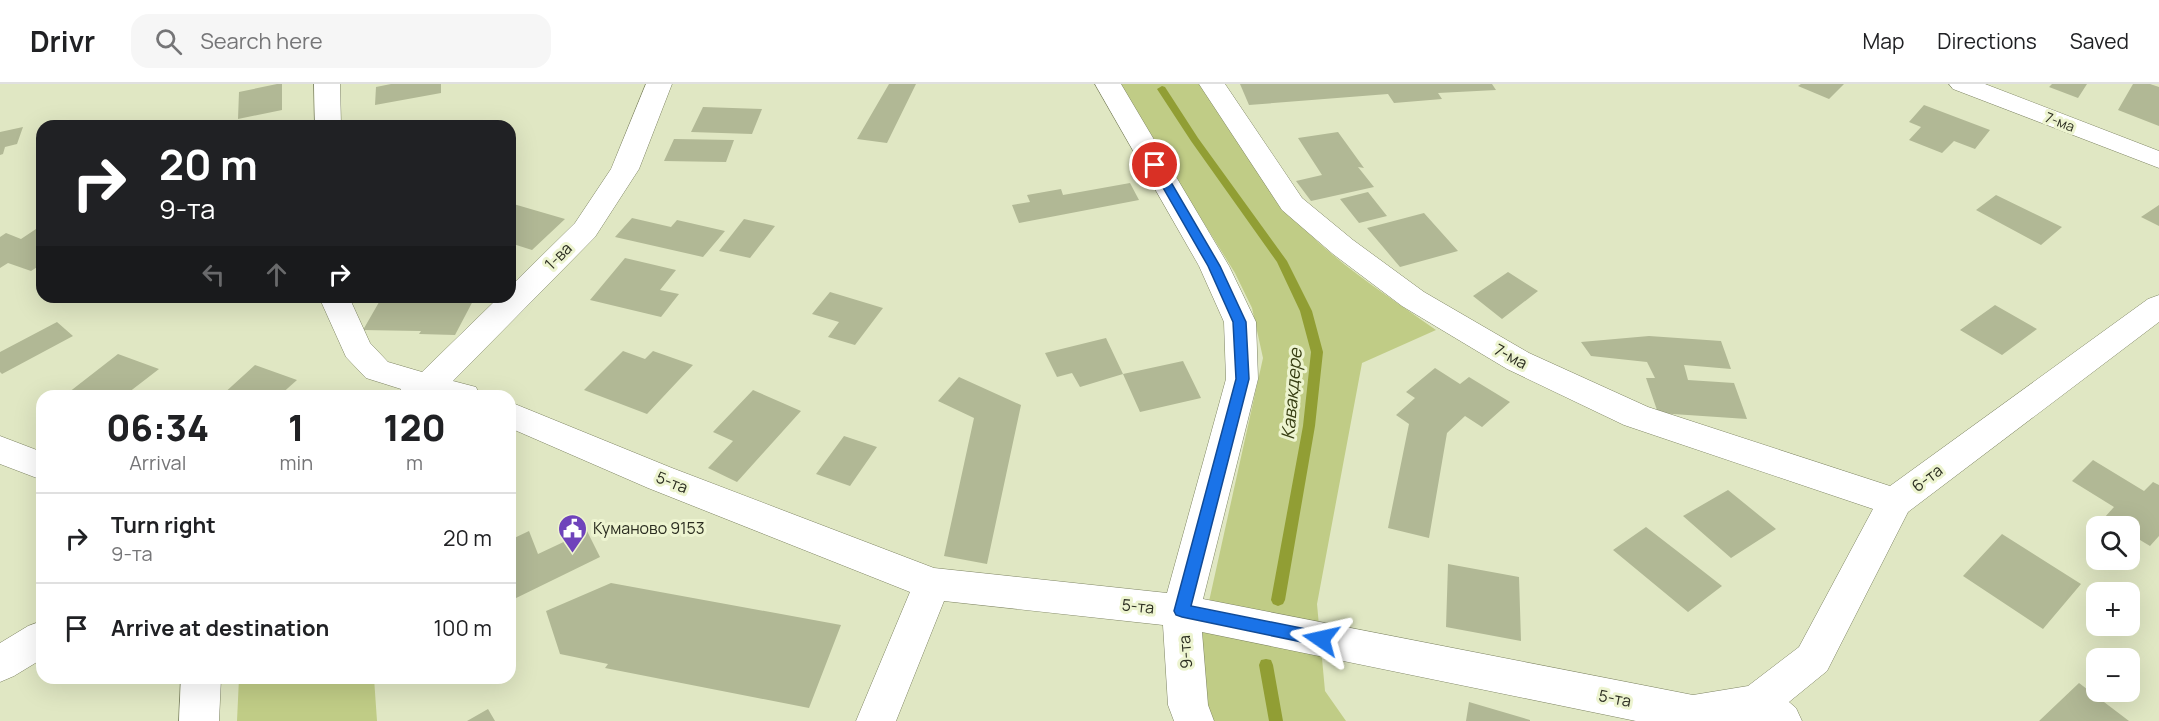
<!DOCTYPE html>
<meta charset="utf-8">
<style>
body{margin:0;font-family:Manrope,sans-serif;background:#f6f6f6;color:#202124;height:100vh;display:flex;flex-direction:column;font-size:22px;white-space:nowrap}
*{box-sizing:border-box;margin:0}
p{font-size:20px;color:#757577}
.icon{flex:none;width:33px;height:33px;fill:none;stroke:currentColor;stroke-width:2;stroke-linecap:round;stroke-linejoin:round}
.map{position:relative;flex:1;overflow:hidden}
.details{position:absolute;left:36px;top:306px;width:480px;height:294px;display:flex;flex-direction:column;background:#fff;border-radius:18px;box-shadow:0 6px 24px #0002}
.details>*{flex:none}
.top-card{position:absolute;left:36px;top:36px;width:480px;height:183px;border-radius:18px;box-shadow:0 6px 24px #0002;background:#202124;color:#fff;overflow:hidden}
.fabs{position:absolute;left:2086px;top:432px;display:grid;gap:12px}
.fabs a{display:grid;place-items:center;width:54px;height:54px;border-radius:12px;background:#fff;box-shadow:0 6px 24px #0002;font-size:30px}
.pin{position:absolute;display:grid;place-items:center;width:51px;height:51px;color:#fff;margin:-26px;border:3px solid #fff;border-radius:50%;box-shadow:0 2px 6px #0007}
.me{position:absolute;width:66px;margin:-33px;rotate:281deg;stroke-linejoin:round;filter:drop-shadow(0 0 4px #0008)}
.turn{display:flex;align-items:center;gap:21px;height:126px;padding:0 24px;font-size:27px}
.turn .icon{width:78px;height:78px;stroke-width:2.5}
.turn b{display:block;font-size:42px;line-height:51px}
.lanes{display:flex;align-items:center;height:57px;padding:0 24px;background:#0003;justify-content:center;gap:30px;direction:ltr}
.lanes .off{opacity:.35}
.eta{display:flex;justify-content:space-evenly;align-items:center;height:102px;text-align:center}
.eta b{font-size:36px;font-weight:800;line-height:42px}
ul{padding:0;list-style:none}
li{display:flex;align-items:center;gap:18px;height:90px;padding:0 24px;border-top:2px solid #e0e0e0}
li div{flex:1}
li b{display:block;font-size:22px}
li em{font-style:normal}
header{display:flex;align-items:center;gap:36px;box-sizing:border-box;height:84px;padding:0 30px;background:#fff;border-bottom:2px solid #e0e0e0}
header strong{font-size:28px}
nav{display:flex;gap:33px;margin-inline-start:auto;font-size:21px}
.search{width:420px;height:54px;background:#f6f6f6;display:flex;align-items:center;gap:15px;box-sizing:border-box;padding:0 21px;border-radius:18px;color:#757577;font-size:22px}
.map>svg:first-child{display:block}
.green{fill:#c0cc86}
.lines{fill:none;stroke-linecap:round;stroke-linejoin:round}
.stream{fill:#919e34;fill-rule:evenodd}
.building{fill:#b1b895}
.minor-casing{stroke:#7e8463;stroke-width:1}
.minor{fill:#fff;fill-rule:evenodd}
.route{fill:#1a73e8;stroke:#114b97;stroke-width:1.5}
.labels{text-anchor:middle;stroke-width:6;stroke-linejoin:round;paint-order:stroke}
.far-street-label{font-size:14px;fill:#2b2d20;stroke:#edf4d0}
.street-label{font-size:16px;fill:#2b2d20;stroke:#edf4d0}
.poi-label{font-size:16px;fill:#2b2d20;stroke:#edf4d0;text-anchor:start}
.water-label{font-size:18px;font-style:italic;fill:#383e13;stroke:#edf4d0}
</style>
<header>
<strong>Drivr</strong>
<div class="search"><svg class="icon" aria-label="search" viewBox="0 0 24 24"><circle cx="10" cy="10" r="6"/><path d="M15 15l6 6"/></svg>Search here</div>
<nav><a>Map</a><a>Directions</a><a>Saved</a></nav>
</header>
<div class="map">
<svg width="2159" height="637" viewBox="0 0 2159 637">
<rect width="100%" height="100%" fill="#e0e7c3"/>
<path class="green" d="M1120,0H1201C1229,41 1256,85 1287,125C1323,171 1388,212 1436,246L1362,279L1317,520L1325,607L1346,637H1205L1200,558L1263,274L1252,224L1235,189L1141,38Z
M239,594H374L377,637H237Z"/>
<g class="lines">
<path class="stream" d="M1162,2L1165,3L1198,54L1287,177L1312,227L1323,268L1315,342L1285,516L1283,520L1278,522L1273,520L1271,516L1303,342L1311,268L1300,227L1277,178L1191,57L1157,5Z
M1266,575L1271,576L1273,581L1283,637H1269L1259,581L1261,576Z"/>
</g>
<path class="building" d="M277,0H282V26L238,35L239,8Z
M391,0H441V9L375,21L376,3Z
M889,0H916L887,59L857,55Z
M1240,0H1492L1496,6L1438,9L1442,15L1394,19L1388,10L1249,21Z
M1801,0H1844L1829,15L1798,2Z
M2052,0H2087L2078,14L2049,3Z
M2133,0H2150L2159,3V42L2118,26Z
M1924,21L1990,46L1975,65L1954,57L1942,69L1909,56L1921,43L1909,38Z
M703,23L762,25L752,50L691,48Z
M23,43L17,60L5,63L3,70L0,71V48Z
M1338,48L1364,84L1358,83L1374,103L1311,117L1296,97L1322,91L1298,54Z
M674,55L734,56L726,78L664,77Z
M1130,99L1139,116L1019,139L1012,121L1030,118L1027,111L1061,105L1063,111Z
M1368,108L1387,132L1359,139L1340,115Z
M1996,111L2062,143L2041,161L1976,126Z
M510,119L565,135L532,166L510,159Z
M2159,121V142L2141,133Z
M1424,129L1458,167L1400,183L1367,144Z
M632,134L671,143L677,136L725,147L703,173L615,153Z
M744,135L775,142L750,174L719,167Z
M42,141V180L31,187L8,179L0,184V153L6,149L21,155Z
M625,174L676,186L660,206L679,210L661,233L590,216Z
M1508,188L1538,207L1502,235L1473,212Z
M830,208L883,224L855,261L828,253L839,238L812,230Z
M382,213H475L455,251L419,250L421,247L363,246Z
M1995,221L2037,245L2002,271L1960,246Z
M57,238L73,252L2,290L0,288V268Z
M1649,252L1721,257L1731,285L1684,281L1688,296L1734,299L1747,335L1658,329L1646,294H1655L1647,278L1591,272L1581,258Z
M1106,254L1123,290L1080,303L1072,289L1057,293L1045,269Z
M623,267L645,275L653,267L693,281L647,330L584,306Z
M118,270L159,285L124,312H64Z
M1183,277L1201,314L1140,328L1123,290Z
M255,281L297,296L279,312H221Z
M1435,284L1460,300L1469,293L1510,318L1482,343L1465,332L1447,349L1429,454L1388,444L1409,340L1396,331L1415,314L1406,308Z
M959,293L1021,321L987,480L944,472L974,334L938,317Z
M753,306L801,327L737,398L708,384L733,357L713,348Z
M844,352L877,363L850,402L816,390Z
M2093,376L2144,407L2153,398L2159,401V452L2150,462L2130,450V442H2118L2104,434L2114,423L2072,397Z
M1728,406L1776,445L1731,474L1683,432Z
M1646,443L1690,477L1722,502L1688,528L1613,466Z
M529,447L538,470L587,447L600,473L510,517V456Z
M2002,450L2081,500L2043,545L1963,492Z
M1448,480L1519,493L1521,557L1446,543Z
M611,499L841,541L809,624L605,584L608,580L560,570L546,527Z
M2079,599L2129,637H2039Z
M1469,618L1530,636V637H1466Z
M488,625L495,637H467Z"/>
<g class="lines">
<defs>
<path id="minor" d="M314,0H340L341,42H315Z
M646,0H672L639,85L595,153L453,297L476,303L480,312H397L401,305L366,294L346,273L319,213H349L370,259L388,278L422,288L499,213H510V203L575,139L611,85Z
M1095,0H1121L1229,182L1256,238L1258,295L1203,515L1693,611L1748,602L1799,563L1873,425L1624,341L1507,285L1402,222L1333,170L1282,126L1199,0H1225L1302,114L1353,156L1424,208L1529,269L1648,323L1890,402L2148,215L2159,211V238L1908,428L1827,587L1789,618L1796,624L1802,637H1636L1202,548L1208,621L1214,637H1174L1168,621L1163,541L944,517L896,637H856L910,508L648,404L510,344V318L672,384L934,484L1167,509L1226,295L1224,238L1199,182Z
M1949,0H1985L2159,67V84L1953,5Z
M0,352L42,368V396L0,380Z
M42,537V575L14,592L0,598V559L28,542Z
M181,594H221L219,637H179Z"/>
</defs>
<use href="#minor" class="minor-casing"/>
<use href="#minor" class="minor"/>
</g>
<path class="route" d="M1155,77L1161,81L1220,182L1246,238L1249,295L1191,522L1321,548L1327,550L1329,555L1327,560L1321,562L1182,533L1176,531L1174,527L1236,295L1233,238L1208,182L1150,81Z"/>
<defs>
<symbol id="civic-pin" viewBox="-11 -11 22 30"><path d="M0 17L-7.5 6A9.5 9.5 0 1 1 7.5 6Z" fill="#6f43bb" stroke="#edf4d0"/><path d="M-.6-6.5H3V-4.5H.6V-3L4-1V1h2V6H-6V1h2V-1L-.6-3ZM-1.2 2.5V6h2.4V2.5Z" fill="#fff"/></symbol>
</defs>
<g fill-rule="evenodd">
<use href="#civic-pin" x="556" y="428" width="33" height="45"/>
</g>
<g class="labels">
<g class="far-street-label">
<text transform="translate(2060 38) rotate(21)" y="5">7-ма</text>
</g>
<g class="street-label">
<text transform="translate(558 172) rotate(-45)" y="6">1-ва</text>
<text transform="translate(1511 272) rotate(28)" y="6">7-ма</text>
<text transform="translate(1927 394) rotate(-37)" y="6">6-та</text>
<text transform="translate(672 398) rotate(22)" y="6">5-та</text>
<text transform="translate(1138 522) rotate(6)" y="6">5-та</text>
<text transform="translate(1185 568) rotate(-94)" y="6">9-та</text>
<text transform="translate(1615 614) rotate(11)" y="6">5-та</text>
</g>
<g class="poi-label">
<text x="593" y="450">Куманово 9153</text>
</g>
<g class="water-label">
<text transform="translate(1292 310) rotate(-85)" y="6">Кавакдере</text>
</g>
</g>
</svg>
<div class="fabs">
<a><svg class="icon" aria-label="search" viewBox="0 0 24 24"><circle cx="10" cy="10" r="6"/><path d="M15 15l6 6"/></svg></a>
<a>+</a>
<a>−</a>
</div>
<div class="pin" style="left:1155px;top:81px;background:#d93025"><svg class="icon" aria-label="arrive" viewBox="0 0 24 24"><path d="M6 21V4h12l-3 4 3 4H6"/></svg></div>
<svg class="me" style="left:1321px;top:555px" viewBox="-20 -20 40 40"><path d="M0-17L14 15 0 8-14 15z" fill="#1a73e8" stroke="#fff" stroke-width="4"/></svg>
<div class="top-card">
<div class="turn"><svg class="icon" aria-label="right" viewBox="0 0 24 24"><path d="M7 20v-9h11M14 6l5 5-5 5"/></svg><div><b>20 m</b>9-та</div></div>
<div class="lanes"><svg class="icon off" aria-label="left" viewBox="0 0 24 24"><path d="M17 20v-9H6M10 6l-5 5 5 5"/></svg><svg class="icon off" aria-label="ahead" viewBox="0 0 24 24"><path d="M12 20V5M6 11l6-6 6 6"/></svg><svg class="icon" aria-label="right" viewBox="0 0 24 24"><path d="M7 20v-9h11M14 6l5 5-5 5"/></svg></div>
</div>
<section class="details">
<div class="eta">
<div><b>06:34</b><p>Arrival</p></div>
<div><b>1</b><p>min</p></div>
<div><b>120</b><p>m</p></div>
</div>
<ul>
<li><svg class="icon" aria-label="right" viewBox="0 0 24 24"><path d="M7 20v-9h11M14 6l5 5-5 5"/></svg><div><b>Turn right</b><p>9-та</p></div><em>20 m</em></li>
<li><svg class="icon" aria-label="arrive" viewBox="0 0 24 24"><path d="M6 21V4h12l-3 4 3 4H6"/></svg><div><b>Arrive at destination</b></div><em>100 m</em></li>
</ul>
</section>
</div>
